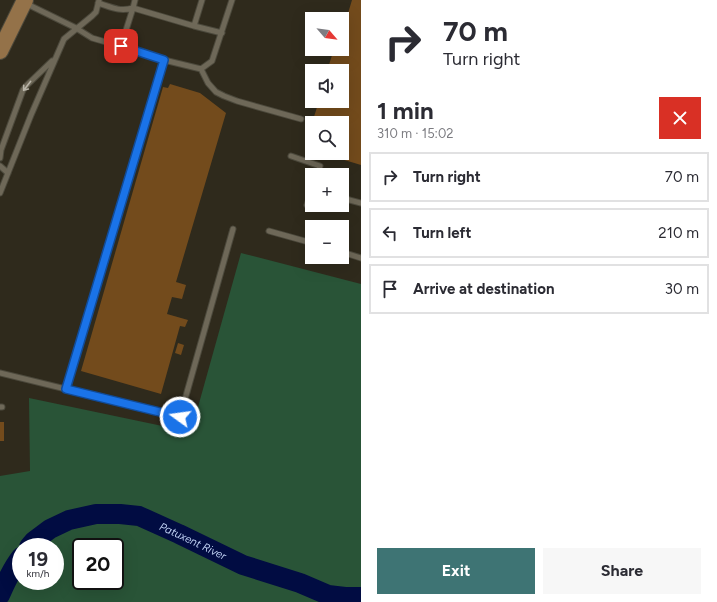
<!DOCTYPE html>
<meta charset="utf-8">
<style>
body{margin:0;font-family:Figtree,sans-serif;background:#f7f7f7;color:#2b2b33;height:100vh;display:flex;flex-direction:column;font-size:15px;white-space:nowrap}
*{box-sizing:border-box;margin:0}
p{font-size:13px;color:#7c7c81}
.icon{flex:none;width:22px;height:22px;fill:none;stroke:currentColor;stroke-width:2;stroke-linecap:round;stroke-linejoin:round}
.map{position:relative;flex:1;overflow:hidden}
.drawer{display:flex;flex-direction:column;background:#fff;width:356px}
.drawer>*{flex:none}
.guide{background:#fff;color:#2b2b33;overflow:hidden}
.needle{width:26px;rotate:118deg}
.fabs{position:absolute;left:305px;top:12px;display:grid;gap:8px}
.fabs a{display:grid;place-items:center;width:44px;height:44px;border-radius:0px;background:#fff;box-shadow:0 4px 16px #0002;font-size:20px}
.speed{position:absolute;left:12px;top:538px;display:flex;gap:8px;font-size:20px;font-weight:700;text-align:center}
.speed>*{display:grid;place-content:center;width:52px;height:52px;border-radius:50%;background:#fff;box-shadow:0 4px 16px #0002;line-height:1}
.speed small{font-size:10px;font-weight:400}
.speed .limit{border:2px solid #111;border-radius:6px;background:#fff;color:#111}
.pin{position:absolute;display:grid;place-items:center;width:34px;height:34px;color:#fff;margin:-17px;border-radius:8px;box-shadow:0 2px 6px #0006}
.me{position:absolute;width:44px;margin:-22px;rotate:284deg;stroke-linejoin:round;filter:drop-shadow(0 0 3px #0008)}
.turn{display:flex;align-items:center;gap:14px;height:84px;padding:0 16px;font-size:18px}
.turn .icon{width:52px;height:52px;stroke-width:2.5}
.turn b{display:block;font-size:28px;line-height:34px}
.round{display:grid;place-items:center;flex:none;width:42px;height:42px;border-radius:0px;background:#f7f7f7}
.summary{display:flex;align-items:center;justify-content:space-between;height:68px;padding:0 16px}
h1{font-size:24px;font-weight:700;line-height:30px}
.cta{display:flex;gap:8px;margin-top:auto;padding:8px 16px}
.cta a{flex:1;height:46px;border-radius:0px;background:#3e7474;color:#fff;font-size:16px;font-weight:700;line-height:46px;text-align:center}
.cta a+a{background:#f7f7f7;color:#2b2b33}
ul{padding:0;list-style:none}
li{display:flex;align-items:center;gap:12px;height:50px;margin:0 8px 6px;padding:0 8px;border:2px solid #e1e1e2;border-radius:0px}
li div{flex:1}
li b{display:block;font-size:15px}
li em{font-style:normal}
main{display:flex;flex:1;min-height:0}
.map>svg:first-child{display:block}
.green{fill:#295437;fill-rule:evenodd}
.lines{fill:none;stroke-linecap:round;stroke-linejoin:round}
.river{stroke:#010c42;stroke-width:20}
.building{fill:#734b1c}
.service-casing{stroke:#4c493c;stroke-width:7}
.primary-casing{stroke:#4c493c;stroke-width:18}
.service{stroke:#6e6858;stroke-width:5}
.primary{stroke:#947249;stroke-width:16}
.oneway{stroke:#b8b4a8}
.route-casing{stroke:#114b97;stroke-width:10}
.route{stroke:#1a73e8;stroke-width:7}
.labels{text-anchor:middle;stroke-width:3.5;stroke-linejoin:round;paint-order:stroke}
.water-label{font-size:11px;font-style:italic;fill:#bbccef;stroke:#2f2a1c}
</style>
<main>
<div class="map">
<svg width="361" height="602" viewBox="0 0 361 602">
<rect width="100%" height="100%" fill="#2f2a1c"/>
<path class="green" d="M241,253L361,284V602H0V476L30,471L29,398L191,432ZM21,547H55V581H21ZM81,547H115V581H81Z"/>
<g class="lines">
<g class="river">
<path id="s1" d="M29,547L34,541L50,529L69,520L96,514H120L139,516L179,534L243,565L300,583L328,595L345,597H361"/>
<path d="M0,595C6,582 12,568 21,557"/>
</g>
</g>
<path class="building" d="M352,0H361V165L321,153H342V123H312L319,101H342V71H327L334,49H342V30H343Z
M170,84L200,93L226,113L176,282L186,285L182,299L172,297L167,314L188,320L185,327L180,326L161,394L81,371L163,87L168,88Z
M178,343L184,345L181,355L175,353Z
M0,422H4V441H0Z"/>
<g class="lines">
<defs>
<path id="service" d="M135,0L133,8L194,26
M202,0L194,26L222,33
M25,3L76,28L92,38L137,51L164,60L201,69L212,61L232,0
M98,3C111,7 119,12 133,8
M121,46L133,8
M201,69L208,83L216,92L224,96L237,101L301,119
M291,156L320,166L317,175
M0,158L1,150L23,90L27,85L52,61
M0,166L8,173
M0,193L31,115L64,39L92,16L96,12L99,0
M342,198L361,203
M307,205L312,190
M269,231L312,243
M342,252L361,258
M0,373L180,417L233,229
M66,389L164,60
M0,407H2"/>
<path id="primary" d="M0,51L25,0"/>
</defs>
<use href="#service" class="service-casing"/>
<use href="#primary" class="primary-casing"/>
<use href="#service" class="service"/>
<use href="#primary" class="primary"/>
</g>
<defs><path id="oneway-shaft" d="M-6 0H5M1.5-3L5.5 0L1.5 3" fill="none" stroke-width="1.6" stroke-linecap="round" stroke-linejoin="round"/></defs>
<use class="oneway" href="#oneway-shaft" transform="translate(27 86) rotate(128)"/>
<g class="lines">
<defs>
<path id="route" d="M121,46L164,60L66,389L180,417"/>
</defs>
<use href="#route" class="route-casing"/>
<use href="#route" class="route"/>
</g>
<g class="labels">
<g class="water-label">
<text dy="4" stroke="none"><textPath href="#s1" startOffset="179">Patuxent River</textPath></text>
</g>
</g>
</svg>
<div class="fabs">
<a><svg class="needle" viewBox="-14 -14 28 28"><path d="M0-13l5 13h-10z" fill="#e53935"/><path d="M0 13l5-13h-10z" fill="#7c7c81"/></svg></a>
<a><svg class="icon" aria-label="sound" viewBox="0 0 24 24"><path d="M4 9h4l5-4v14l-5-4H4zM17 9q2 3 0 6"/></svg></a>
<a><svg class="icon" aria-label="search" viewBox="0 0 24 24"><circle cx="10" cy="10" r="6"/><path d="M15 15l6 6"/></svg></a>
<a>+</a>
<a>−</a>
</div>
<div class="speed"><div>19<small>km/h</small></div><div class="limit">20</div></div>
<div class="pin" style="left:121px;top:46px;background:#d93025"><svg class="icon" aria-label="arrive" viewBox="0 0 24 24"><path d="M6 21V4h12l-3 4 3 4H6"/></svg></div>
<svg class="me" style="left:180px;top:417px" viewBox="-20 -20 40 40"><circle r="17" fill="#1a73e8" stroke="#fff" stroke-width="3"/><path d="M0-11L8 9 0 5-8 9z" fill="#fff"/></svg>
</div>
<section class="drawer">
<div class="guide">
<div class="turn"><svg class="icon" aria-label="right" viewBox="0 0 24 24"><path d="M7 20v-9h11M14 6l5 5-5 5"/></svg><div><b>70 m</b>Turn right</div></div>
</div>
<div class="summary"><div><h1>1 min</h1><p>310 m · 15:02</p></div><a class="round" style="background:#d93025;color:#fff"><svg class="icon" aria-label="close" viewBox="0 0 24 24"><path d="M6 6l12 12M18 6L6 18"/></svg></a></div>
<ul>
<li><svg class="icon" aria-label="right" viewBox="0 0 24 24"><path d="M7 20v-9h11M14 6l5 5-5 5"/></svg><div><b>Turn right</b></div><em>70 m</em></li>
<li><svg class="icon" aria-label="left" viewBox="0 0 24 24"><path d="M17 20v-9H6M10 6l-5 5 5 5"/></svg><div><b>Turn left</b></div><em>210 m</em></li>
<li><svg class="icon" aria-label="arrive" viewBox="0 0 24 24"><path d="M6 21V4h12l-3 4 3 4H6"/></svg><div><b>Arrive at destination</b></div><em>30 m</em></li>
</ul>
<div class="cta"><a>Exit</a><a>Share</a></div>
</section>
</main>
